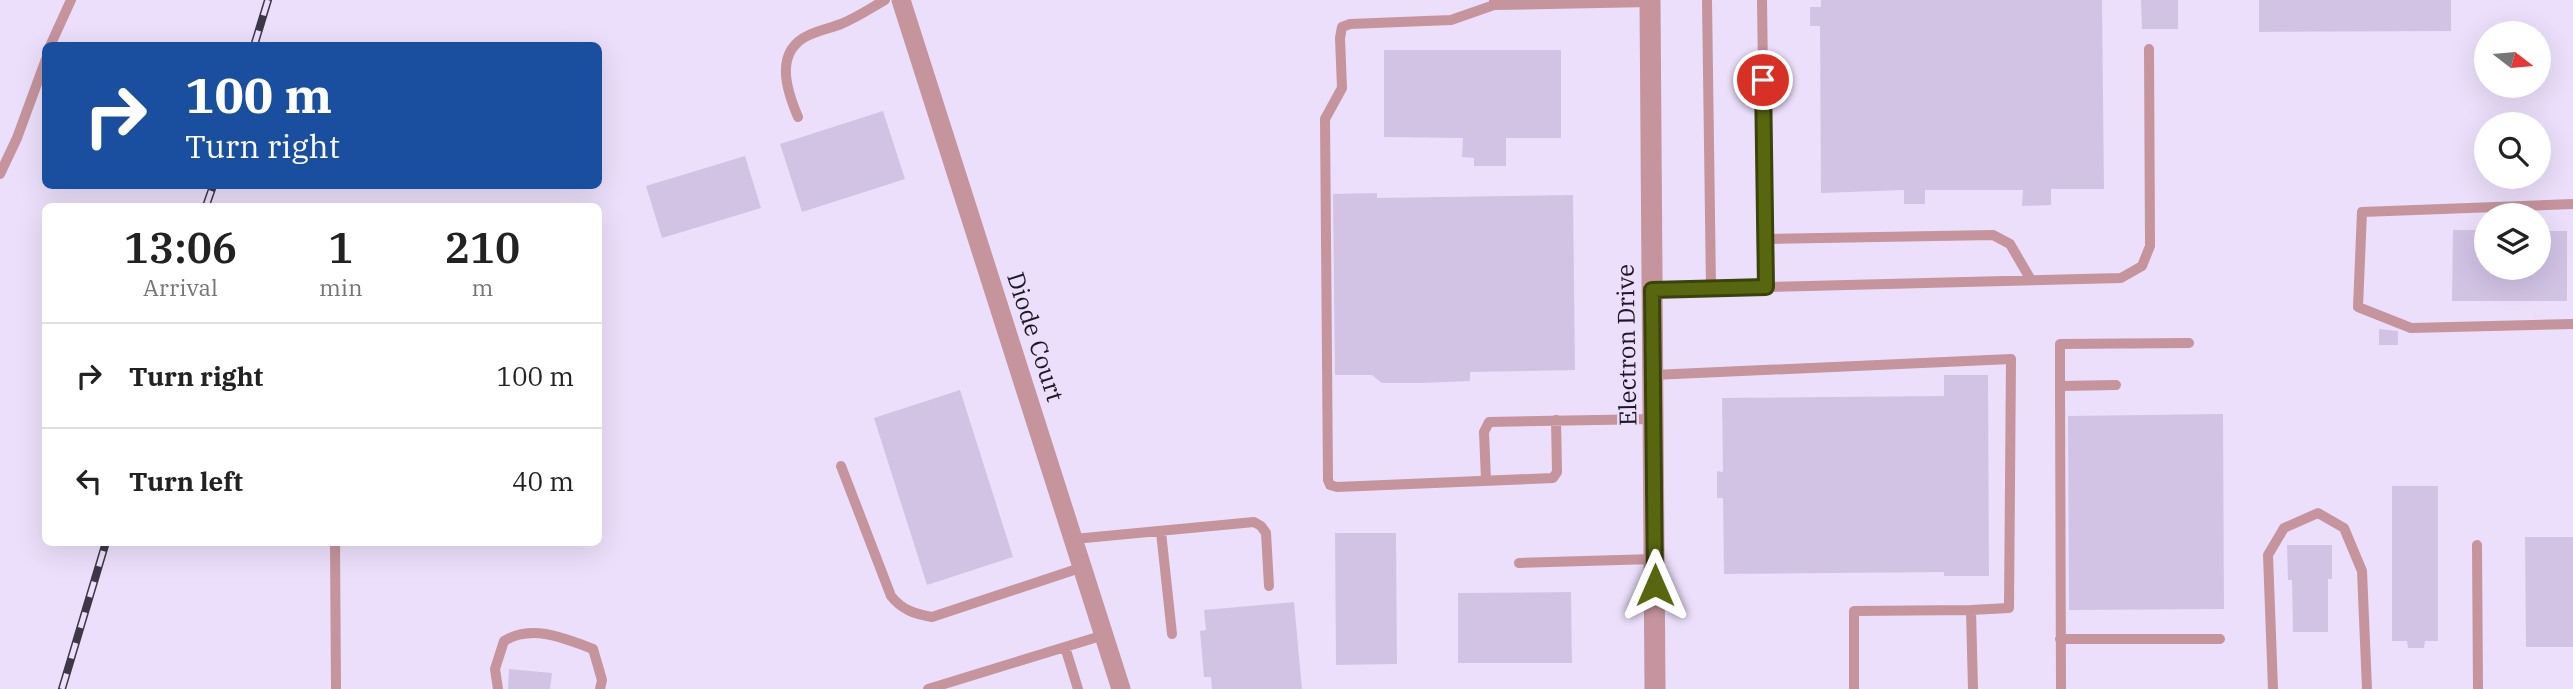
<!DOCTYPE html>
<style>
body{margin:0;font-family:"IBM Plex Serif",serif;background:#f2f2f2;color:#222;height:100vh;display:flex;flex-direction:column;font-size:26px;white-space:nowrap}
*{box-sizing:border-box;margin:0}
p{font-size:23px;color:#767676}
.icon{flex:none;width:38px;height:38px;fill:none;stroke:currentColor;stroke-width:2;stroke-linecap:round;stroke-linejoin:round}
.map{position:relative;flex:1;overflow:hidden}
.side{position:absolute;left:42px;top:203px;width:560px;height:343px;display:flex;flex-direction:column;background:#fff;border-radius:10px;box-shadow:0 7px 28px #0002}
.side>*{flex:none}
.top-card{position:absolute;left:42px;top:42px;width:560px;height:147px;border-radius:10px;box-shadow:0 7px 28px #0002;background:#1a4fa0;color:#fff;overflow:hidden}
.needle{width:46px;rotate:106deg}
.fabs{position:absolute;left:2474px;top:21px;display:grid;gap:14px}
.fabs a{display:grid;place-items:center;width:77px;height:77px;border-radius:50%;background:#fff;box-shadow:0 7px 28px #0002;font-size:35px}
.pin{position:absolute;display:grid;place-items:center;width:60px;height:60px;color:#fff;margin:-30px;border:4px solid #fff;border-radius:50%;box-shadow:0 2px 7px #0007}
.me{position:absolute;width:77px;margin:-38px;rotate:0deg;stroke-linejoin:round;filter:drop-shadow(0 0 5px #0008)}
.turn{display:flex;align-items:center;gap:24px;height:147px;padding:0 28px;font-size:32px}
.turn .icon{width:91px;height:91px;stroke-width:2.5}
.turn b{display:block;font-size:49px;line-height:60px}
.eta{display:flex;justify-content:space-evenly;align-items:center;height:119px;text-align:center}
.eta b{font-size:42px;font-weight:600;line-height:49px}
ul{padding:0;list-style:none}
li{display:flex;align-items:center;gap:21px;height:105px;padding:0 28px;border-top:2px solid #e0e0e0}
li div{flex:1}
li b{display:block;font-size:26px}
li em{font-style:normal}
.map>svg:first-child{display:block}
.building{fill:#d2c3e5}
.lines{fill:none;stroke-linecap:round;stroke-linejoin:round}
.service{stroke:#c5949d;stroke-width:10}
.minor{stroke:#c5949d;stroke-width:19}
.tertiary{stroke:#c5949d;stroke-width:21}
.rail-casing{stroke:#3d3746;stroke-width:8}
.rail{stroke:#ecdffb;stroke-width:5;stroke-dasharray:16;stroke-linecap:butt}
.route-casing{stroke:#39430a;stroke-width:18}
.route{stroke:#58670f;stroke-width:12}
.labels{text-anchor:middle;stroke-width:5;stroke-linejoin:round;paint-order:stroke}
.street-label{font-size:24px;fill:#1d1824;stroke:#ecdffb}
</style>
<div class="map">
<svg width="2573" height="689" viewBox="0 0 2573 689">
<rect width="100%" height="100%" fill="#ecdffb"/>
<path class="building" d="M1821,0H2102L2104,189H2051V205L2022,206L2023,190H1925V204H1904V190L1821,193L1820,26H1810V7H1821Z
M2141,0H2178V29H2142Z
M2259,0H2451V31L2259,32Z
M1384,50H1561V138H1506V166H1474V158L1462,157L1463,138L1384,137Z
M883,111L905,179L802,212L780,144Z
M745,156L761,208L662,238L646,186Z
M1377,193V198L1573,195L1575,370L1470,372V381L1421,383H1382L1372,375H1335L1333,194Z
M2453,230H2487V268H2539V231H2567V301H2452Z
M2379,329L2398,331V345H2379Z
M1944,375H1988L1989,576H1944V572L1724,574L1723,498H1717V471L1723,472L1722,398L1944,396Z
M960,390L1013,557L927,585L874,418Z
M2223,414L2224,609L2069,610L2068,416Z
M2392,486H2438V641H2425L2424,648H2408L2407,641H2392Z
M1335,533H1396L1397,664L1336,665Z
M2525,537H2573V647H2526Z
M2287,545H2332V579H2328V632H2293L2292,580H2288Z
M1571,592L1572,663H1458V593Z
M1294,602L1302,689H1212L1211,677H1204L1200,631L1206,630L1204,610Z
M509,669L552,673L550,689H508Z"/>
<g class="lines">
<path class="service" d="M1707,0L1711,288
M1762,0L1766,287
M1494,1V5L1650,2
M1494,5L1451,20L1350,24L1342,27L1340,38L1342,88L1325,119L1328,480L1330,485L1337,487L1553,478L1557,472L1556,420
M50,46L71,0
M798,117C786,89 774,51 809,35C819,30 831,28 841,24C856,18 871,8 885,0
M0,174L17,138L46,59
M2573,204L2362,212L2358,307L2411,328L2573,324
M1766,239L1993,235L2010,244L2031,280
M1652,290L2121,278L2142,266L2150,246L2149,49
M1653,375L2011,359L2009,608L1971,610L1973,689
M2060,386V344L2189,343
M841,466L891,596C902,610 915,614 932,617L1083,567
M1486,480L1484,432L1489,422L1654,419
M1161,532L1172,634
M1074,539L1254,522L1261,526L1266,533L1269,586
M335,542L336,689
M2477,545L2478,689
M1519,563L1654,559
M2060,639H2220
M1065,647L1078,689
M498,689L495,669L504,641C532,624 564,638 593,649L602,680L600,689
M928,689L1104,635
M1854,689V611L1971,610
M2061,689L2060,386L2116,385
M2273,689L2268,555L2284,528L2318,513L2344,528L2362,571L2367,689"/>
<path class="minor" d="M901,0L1121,689"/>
<path class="tertiary" d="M1650,0L1655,689"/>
<defs>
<path id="rail" d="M254,46L268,0
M206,206L213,186
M62,689L106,542"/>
</defs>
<use href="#rail" class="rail-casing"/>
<use href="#rail" class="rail"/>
</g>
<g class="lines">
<defs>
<path id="route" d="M1655,585L1652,290L1766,287L1763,80"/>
</defs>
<use href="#route" class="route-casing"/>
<use href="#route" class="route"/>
</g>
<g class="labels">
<g class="street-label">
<text transform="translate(1035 337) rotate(72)" y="8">Diode Court</text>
<text transform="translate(1627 345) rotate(-91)" y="8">Electron Drive</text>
</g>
</g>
</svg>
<div class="fabs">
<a><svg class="needle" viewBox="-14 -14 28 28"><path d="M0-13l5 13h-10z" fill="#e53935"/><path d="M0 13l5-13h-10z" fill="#767676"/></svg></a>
<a><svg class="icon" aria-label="search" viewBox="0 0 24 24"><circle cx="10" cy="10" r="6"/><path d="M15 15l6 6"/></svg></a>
<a><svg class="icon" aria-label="layers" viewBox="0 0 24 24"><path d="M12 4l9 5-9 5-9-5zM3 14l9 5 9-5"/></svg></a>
</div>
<div class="pin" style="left:1763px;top:80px;background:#d93025"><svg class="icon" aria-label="arrive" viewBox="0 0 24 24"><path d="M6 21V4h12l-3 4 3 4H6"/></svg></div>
<svg class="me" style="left:1655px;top:585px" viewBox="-20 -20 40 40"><path d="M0-17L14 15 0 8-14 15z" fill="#58670f" stroke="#fff" stroke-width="4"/></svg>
<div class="top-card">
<div class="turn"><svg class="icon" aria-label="right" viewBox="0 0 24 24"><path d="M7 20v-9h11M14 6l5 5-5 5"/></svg><div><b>100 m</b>Turn right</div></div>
</div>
<section class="side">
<div class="eta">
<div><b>13:06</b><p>Arrival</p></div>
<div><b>1</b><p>min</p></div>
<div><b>210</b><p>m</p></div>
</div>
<ul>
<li><svg class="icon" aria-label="right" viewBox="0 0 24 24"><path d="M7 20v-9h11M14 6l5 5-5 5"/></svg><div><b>Turn right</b></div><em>100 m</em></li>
<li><svg class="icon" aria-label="left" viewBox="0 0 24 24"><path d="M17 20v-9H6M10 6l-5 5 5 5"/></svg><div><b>Turn left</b></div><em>40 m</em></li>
</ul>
</section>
</div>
